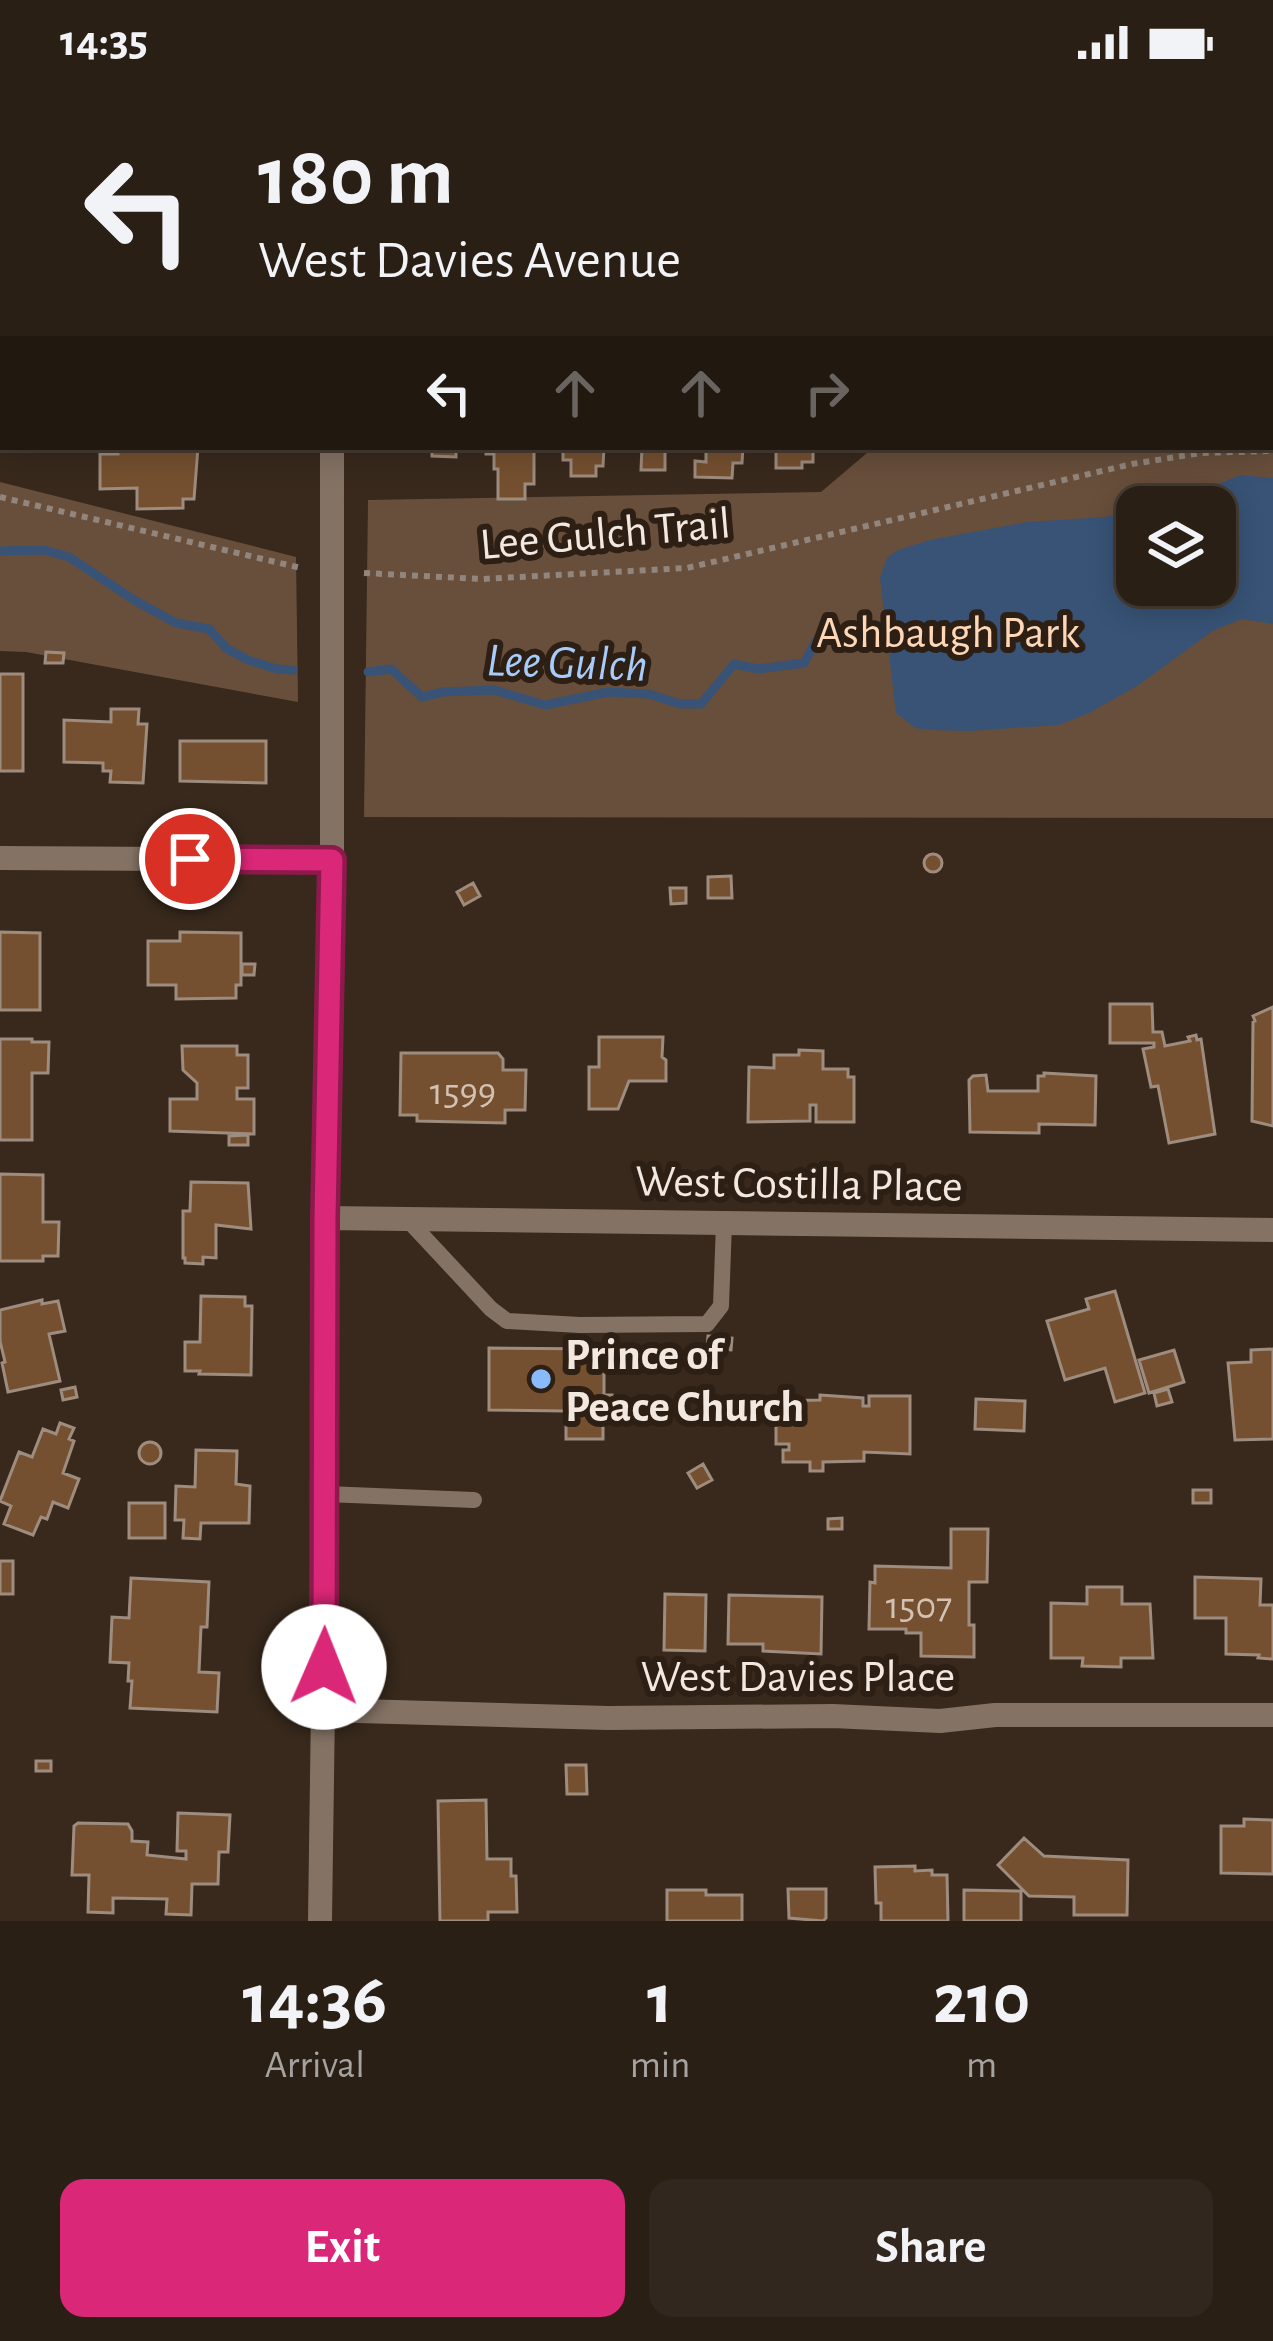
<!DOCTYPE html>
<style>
body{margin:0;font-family:"Alegreya Sans",sans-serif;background:#32271e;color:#f1f3f6;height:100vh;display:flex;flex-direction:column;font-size:45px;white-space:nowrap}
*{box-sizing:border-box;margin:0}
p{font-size:39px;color:#a5a2a0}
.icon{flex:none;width:66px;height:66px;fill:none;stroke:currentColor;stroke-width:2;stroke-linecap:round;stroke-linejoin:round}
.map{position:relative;height:1837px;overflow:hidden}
.side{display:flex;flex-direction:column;background:#2a1f15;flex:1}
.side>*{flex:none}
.guide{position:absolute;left:0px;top:0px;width:1275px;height:366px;box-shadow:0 6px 30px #0003,0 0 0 3px #463d34;background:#2a1f15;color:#f1f3f6;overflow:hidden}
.buttons{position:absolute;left:1116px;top:402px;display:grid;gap:24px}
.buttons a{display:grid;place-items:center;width:120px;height:120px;border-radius:24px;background:#2a1f15;box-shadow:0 6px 30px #0003,0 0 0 3px #463d34;font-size:60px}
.pin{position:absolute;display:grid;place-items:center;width:102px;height:102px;color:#fff;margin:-51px;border:6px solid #fff;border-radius:50%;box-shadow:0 3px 12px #0007}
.me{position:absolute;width:132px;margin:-66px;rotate:1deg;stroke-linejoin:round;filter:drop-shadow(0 0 9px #0008)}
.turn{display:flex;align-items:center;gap:42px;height:252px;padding:0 60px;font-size:54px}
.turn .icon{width:156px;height:156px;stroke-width:2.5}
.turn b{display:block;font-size:84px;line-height:102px}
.lanes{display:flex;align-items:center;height:114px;padding:0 60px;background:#0003;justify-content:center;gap:60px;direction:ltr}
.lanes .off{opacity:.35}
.eta{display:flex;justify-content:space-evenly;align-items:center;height:204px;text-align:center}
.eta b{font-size:72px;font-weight:700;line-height:84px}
.action{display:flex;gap:24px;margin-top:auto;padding:24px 60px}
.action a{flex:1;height:138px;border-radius:24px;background:#db2777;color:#fff;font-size:48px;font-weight:700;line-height:138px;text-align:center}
.action a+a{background:#32271e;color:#f1f3f6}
.status{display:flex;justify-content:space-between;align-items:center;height:84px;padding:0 60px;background:#2a1f15;direction:ltr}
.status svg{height:33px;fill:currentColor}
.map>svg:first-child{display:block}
.green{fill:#684f3b;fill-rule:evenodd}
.water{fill:#385376}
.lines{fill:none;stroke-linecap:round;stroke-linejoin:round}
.stream{stroke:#385376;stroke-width:9}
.building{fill:#755030;stroke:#9e8c7e;stroke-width:3}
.path{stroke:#92857b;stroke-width:6;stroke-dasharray:6 6;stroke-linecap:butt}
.service{stroke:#847365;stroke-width:16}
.minor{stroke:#847365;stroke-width:24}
.route-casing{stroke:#8e194d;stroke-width:30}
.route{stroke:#db2777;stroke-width:21}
.poi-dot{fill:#88bafc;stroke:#2d1f13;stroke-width:4.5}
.labels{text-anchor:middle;stroke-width:12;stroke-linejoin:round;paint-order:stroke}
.number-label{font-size:39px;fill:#d3c2b4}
.street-label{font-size:45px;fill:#f2e8e0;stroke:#2d1f13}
.park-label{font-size:45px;fill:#fdd7b8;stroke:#2d1f13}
.poi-label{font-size:45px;font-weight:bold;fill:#f2e8e0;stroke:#2d1f13;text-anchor:start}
.water-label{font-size:48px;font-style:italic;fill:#a7ccfc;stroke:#2d1f13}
</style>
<div class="status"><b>14:35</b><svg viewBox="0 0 49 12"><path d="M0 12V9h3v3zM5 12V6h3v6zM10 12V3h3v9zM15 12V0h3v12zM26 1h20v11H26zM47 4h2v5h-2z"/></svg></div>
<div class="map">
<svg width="1273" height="1837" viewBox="0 0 1273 1837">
<rect width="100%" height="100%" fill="#38291c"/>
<path class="green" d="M1273,80V734L364,733L368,416L821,408L874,363H1272ZM1137,423H1215V501H1137Z
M0,398L296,473L298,618L26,568L0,567Z"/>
<path class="water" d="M1241,391L1273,394V540L1242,535L1214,546L1137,602L1089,629L1059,641L969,647L930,646L915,644L896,629L880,494L887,474L898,466L930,456L1028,438L1105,433L1137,427V501H1215V423H1157Z"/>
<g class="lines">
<path class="stream" d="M0,467L44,466L69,473L134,516L176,539L209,545L226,564L248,576L277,585L293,586
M368,588L391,585L422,613L443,608L494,606L545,621L608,608L649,610L680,620H701L734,580L758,585L804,579L816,557L886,541"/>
</g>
<path class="building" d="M129,0H192V3H129Z
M1178,0H1228V3H1178Z
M118,363H198L194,415H183V424L137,425V404L100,405V370H118Z
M432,363H456V373L432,372Z
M486,363H534V400H525V415H498V385H494V370H486Z
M563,363H604L603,382H596V392H571V376H563Z
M642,363H674L665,365V386H641Z
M702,363H743L742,379H733L732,394L695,393V377L706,378V365Z
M776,363H813V378H802V384H776Z
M46,568L64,569L63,579H45Z
M0,590H23V687H0Z
M111,625H139L138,640H147L143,699L110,698L111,687H103V679L64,678V636L111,638Z
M180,657H266V699L180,697Z
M924 779a9 9 0 1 1 18 0a9 9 0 1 1-18 0Z
M731,792L732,814H708V793Z
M473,799L480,812L464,821L457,808Z
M670,804H686V819L671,820Z
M0,848L40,849V926H0Z
M180,848L241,849V901H236V914L176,915V901H148V857H180Z
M242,880H255L254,891H242Z
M1110,920H1152L1153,948H1162L1165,962L1190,957L1188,953L1196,951L1197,956L1201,955L1215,1050L1169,1059L1158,1002L1151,1003L1143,965L1154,963V959H1110Z
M1273,923V1042L1252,1037L1253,938L1255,937L1253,932Z
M599,953H663L662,973L666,976V997H629L618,1025H589V983H599Z
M0,955H32V958H49L48,989H32V1056H0Z
M182,962H237V971H248V1004H237V1015H254V1050L170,1047V1015H197V999L183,986Z
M799,966L823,967V985H848V993H854V1038H816V1021H810V1037L748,1038L749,983L774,984V971H799Z
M401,969H498L503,975V986H526L525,1026H505V1039L417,1037V1031H400Z
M1044,989L1096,992L1095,1041L1039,1040V1049L970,1048L969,996L973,992L986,991L988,1007H1038V992H1044Z
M248,1051V1061H229V1052Z
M0,1090L43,1091V1138H59L58,1172H43V1177H0Z
M191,1098L248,1099L251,1145L216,1141V1174L203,1173V1180L185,1179V1174H183V1127H190Z
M1115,1207L1145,1309L1115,1318L1105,1284L1065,1296L1047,1237L1089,1225L1086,1215Z
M201,1212L245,1213V1222H252L251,1291L199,1290L200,1287H185V1258H200Z
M42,1216V1220L58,1217L65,1247L49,1250L60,1297L8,1308L2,1279L5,1278L0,1257V1226Z
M708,1252L732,1254L731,1266L707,1264Z
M489,1264L604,1265V1311H612V1321H603V1355H566V1327L489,1326Z
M1273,1265V1355L1235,1356L1228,1279L1251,1278V1266Z
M1174,1266L1184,1298L1149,1309L1139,1276Z
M75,1303L77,1313L63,1316L61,1306Z
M1168,1305L1172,1318L1157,1322L1154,1309Z
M820,1311L863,1314V1322H869V1312H910V1370L864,1368V1377L823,1378V1387H810V1378H783V1366H789V1360H776V1317L820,1316Z
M976,1315L1025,1317L1024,1347L975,1345Z
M60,1339L74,1344L69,1355L74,1357L63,1389L79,1395L68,1424L53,1418L47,1435L41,1433L33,1451L4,1440L11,1422L0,1417L19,1368L32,1373L43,1345L56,1350Z
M139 1369a11 11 0 1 1 22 0a11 11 0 1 1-22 0Z
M196,1366L237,1367L236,1400L250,1402L249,1439H201L200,1455L183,1454L184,1436H175L176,1402L195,1403Z
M703,1380L712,1396L697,1404L688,1389Z
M1193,1406H1211V1419H1193Z
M129,1419H165V1454H129Z
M842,1434V1445H828V1435Z
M951,1445H988L987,1498H969V1541H974V1573L921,1572V1549H906V1545H869L870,1498L875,1499V1482L951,1484Z
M0,1477H13V1510H0Z
M1195,1493L1261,1495L1260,1521H1273V1575L1258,1574L1259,1571L1226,1570V1534H1195Z
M131,1494L209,1498L207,1543H201L199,1588L219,1589L217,1628L130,1624L132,1597H128L129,1579L110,1578L112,1533L129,1534Z
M1087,1503H1122V1520H1150L1153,1574H1121V1583L1082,1582L1083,1574H1051V1519L1087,1520Z
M665,1510L706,1511L705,1567L664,1566Z
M729,1511L822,1513L821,1570L763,1567V1560H728Z
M36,1677H51V1687H36Z
M566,1681H586L587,1710H567Z
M486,1716L487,1775H511V1792H516L517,1828H488V1837H440L438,1717Z
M178,1729L230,1731L228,1768H219L218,1800H192L191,1831L166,1830L167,1815L113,1814V1829L88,1828L89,1791H72L74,1742L78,1739L128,1740L132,1747V1757L148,1758L147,1771L186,1775V1767H177Z
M1244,1735L1273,1736V1790L1221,1789V1742H1244Z
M1024,1754L1044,1772L1128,1776L1127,1831H1074V1813L1029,1812L998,1781Z
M915,1782V1787L932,1786V1791H947L948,1837H881V1819H876L875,1783Z
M788,1805H826V1834L823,1837L789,1834Z
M667,1806H706V1811H742V1837H667Z
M964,1806L1021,1807V1837H964Z"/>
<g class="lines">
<path class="path" d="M0,413L301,484
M364,489L482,495L687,484L1132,380L1201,369L1273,367"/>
<path class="service" d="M407,1135L491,1225L507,1237L580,1241L707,1240L721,1222L724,1139
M326,1410L474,1416"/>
<path class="minor" d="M335,3V0
M553,3L555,0
M1011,3L1014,0
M0,774L332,776
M325,1134L1273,1146
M323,1626L608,1634L833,1632L940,1637L995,1631H1273
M320,1837L326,1410L325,1134L332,776V363"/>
</g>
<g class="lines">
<defs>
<path id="route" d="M190,775L332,776L325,1134L324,1583"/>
</defs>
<use href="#route" class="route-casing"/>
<use href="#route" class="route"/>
</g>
<circle class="poi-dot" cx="541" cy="1295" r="12"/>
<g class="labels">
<g class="number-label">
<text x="463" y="1020">1599</text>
<text x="919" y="1534">1507</text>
</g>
<g class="street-label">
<text transform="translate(605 448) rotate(-5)" y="16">Lee Gulch Trail</text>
<text transform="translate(799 1098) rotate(1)" y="16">West Costilla Place</text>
<text x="798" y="1607">West Davies Place</text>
</g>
<g class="park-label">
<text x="948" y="563">Ashbaugh Park</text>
</g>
<g class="poi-label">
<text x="565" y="1285">Prince of<tspan x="565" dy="52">Peace Church</tspan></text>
</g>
<g class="water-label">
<text transform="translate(567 577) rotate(2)" y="17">Lee Gulch</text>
</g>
</g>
</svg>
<div class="buttons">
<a><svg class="icon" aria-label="layers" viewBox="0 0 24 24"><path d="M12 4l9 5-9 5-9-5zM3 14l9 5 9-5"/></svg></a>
</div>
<div class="pin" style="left:190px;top:775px;background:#d93025"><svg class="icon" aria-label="arrive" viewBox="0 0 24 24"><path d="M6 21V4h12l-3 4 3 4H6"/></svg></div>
<svg class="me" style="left:324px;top:1583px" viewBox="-20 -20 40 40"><circle r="19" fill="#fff"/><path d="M0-13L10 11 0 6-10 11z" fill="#db2777"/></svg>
<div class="guide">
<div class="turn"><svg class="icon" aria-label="left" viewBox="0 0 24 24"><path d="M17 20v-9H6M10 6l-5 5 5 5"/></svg><div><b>180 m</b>West Davies Avenue</div></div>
<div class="lanes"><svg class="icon" aria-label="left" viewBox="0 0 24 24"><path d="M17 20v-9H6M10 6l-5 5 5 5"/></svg><svg class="icon off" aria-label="ahead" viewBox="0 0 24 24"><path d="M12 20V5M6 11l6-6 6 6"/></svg><svg class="icon off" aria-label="ahead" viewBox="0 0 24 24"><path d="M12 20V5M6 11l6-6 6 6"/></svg><svg class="icon off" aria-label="right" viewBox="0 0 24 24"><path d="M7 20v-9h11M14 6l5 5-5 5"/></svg></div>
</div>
</div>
<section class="side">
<div class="eta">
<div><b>14:36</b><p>Arrival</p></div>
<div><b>1</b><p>min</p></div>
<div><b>210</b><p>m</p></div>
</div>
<div class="action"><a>Exit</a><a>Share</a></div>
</section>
